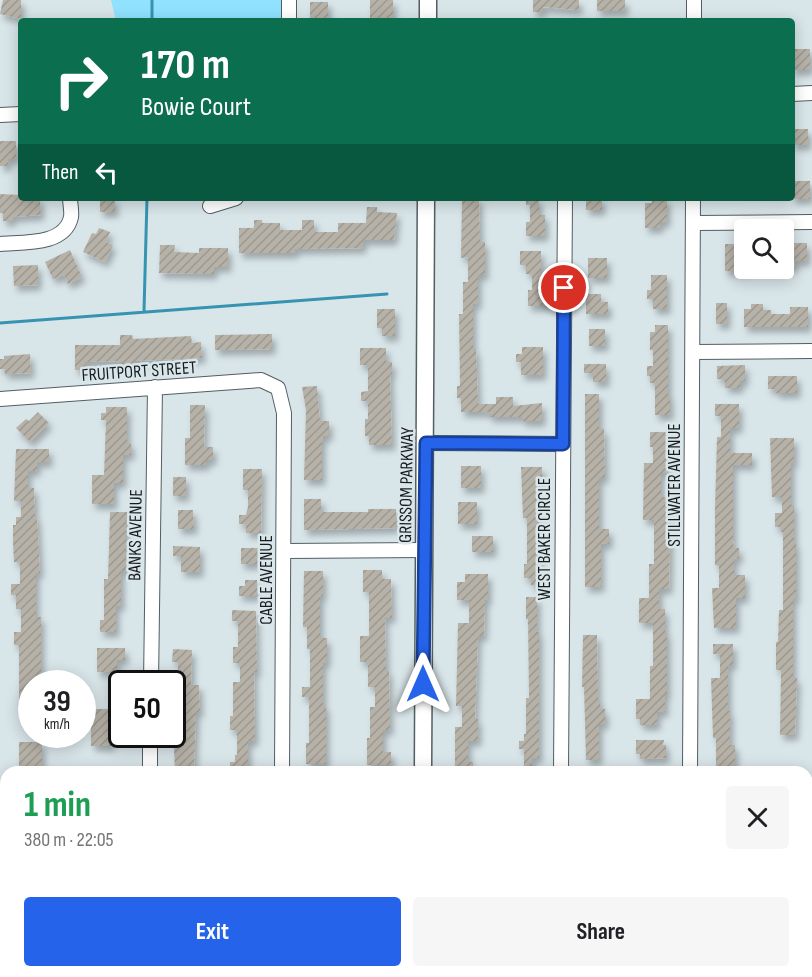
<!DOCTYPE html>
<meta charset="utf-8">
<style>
body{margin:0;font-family:"Sofia Sans Condensed",sans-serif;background:#f6f6f6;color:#202124;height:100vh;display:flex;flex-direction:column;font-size:22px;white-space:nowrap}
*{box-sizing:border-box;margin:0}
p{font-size:20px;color:#757577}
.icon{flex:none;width:33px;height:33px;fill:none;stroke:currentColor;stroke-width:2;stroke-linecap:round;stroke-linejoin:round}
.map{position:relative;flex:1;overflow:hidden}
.drawer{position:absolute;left:0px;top:766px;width:813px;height:212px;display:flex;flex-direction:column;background:#fff;border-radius:18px 18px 0 0;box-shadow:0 3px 15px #0003}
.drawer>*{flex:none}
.guide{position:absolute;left:18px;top:18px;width:777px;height:183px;border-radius:6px;box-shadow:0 3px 15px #0003;background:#0b6e4f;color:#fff;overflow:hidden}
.fabs{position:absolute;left:734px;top:219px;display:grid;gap:12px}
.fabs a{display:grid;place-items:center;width:60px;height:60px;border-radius:6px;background:#fff;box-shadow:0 3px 15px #0003;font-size:30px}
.speed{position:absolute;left:18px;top:670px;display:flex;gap:12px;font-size:30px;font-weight:700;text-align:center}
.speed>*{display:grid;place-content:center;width:78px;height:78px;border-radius:50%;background:#fff;box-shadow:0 3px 15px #0003;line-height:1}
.speed small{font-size:15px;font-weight:400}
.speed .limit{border:3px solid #111;border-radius:9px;background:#fff;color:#111}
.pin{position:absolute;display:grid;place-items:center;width:51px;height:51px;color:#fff;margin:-26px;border:3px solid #fff;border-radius:50%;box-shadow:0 2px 6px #0007}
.me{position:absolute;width:66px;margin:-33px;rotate:0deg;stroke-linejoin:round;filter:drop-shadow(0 0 4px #0008)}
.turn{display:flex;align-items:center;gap:21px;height:126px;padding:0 24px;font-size:27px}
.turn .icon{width:78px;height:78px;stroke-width:2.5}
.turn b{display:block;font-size:42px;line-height:51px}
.then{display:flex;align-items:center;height:57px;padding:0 24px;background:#0003;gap:12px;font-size:22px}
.round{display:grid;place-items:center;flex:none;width:63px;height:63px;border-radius:6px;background:#f6f6f6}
.headline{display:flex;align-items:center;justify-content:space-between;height:102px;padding:0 24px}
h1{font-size:36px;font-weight:700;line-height:45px;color:#1e9e55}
.cta{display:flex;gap:12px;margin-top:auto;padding:12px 24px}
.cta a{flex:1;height:69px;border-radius:6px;background:#2563eb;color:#fff;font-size:24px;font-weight:700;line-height:69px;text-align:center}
.cta a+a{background:#f6f6f6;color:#202124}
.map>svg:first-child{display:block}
.park{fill:#90e2ff}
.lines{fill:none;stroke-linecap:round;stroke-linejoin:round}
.stream{stroke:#3694b1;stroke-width:3}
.building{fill:url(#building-hatch);filter:url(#shadow)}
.minor-casing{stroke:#535e62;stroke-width:16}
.major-casing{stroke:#535e62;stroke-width:19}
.minor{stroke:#fff;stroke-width:14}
.major{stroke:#fff;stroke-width:16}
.route-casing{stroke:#184099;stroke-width:15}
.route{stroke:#2563eb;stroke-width:10}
.labels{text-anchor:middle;stroke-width:5;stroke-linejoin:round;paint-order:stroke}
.street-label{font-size:18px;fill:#171b1d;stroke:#d8e5e9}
</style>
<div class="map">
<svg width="812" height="977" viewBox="0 0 812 977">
<defs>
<pattern id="building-hatch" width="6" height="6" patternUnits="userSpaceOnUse" patternTransform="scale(1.5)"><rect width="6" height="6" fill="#b7b2a8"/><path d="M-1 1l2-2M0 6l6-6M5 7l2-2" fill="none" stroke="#9d9890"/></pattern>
<filter id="shadow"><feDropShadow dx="3.5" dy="5.5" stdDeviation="3" flood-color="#0004"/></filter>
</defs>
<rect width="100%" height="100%" fill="#d8e5e9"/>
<path class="park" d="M111,0H284V21H116Z"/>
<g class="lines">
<path class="stream" d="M152,21V0
M144,311L147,198
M0,323L387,294"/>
</g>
<path class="building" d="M3,0H21V19L0,14Z
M370,0H393V21H370Z
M533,0H579V10L543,7V12H533Z
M597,0H625V11H597Z
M310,2H328V21H310Z
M792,49H810V70H792Z
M792,129H808V145H792Z
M0,141H16V159H8V166H0Z
M792,181H810V199H792Z
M0,194L21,195V198H40L41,215L12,217L13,221H3V213H0Z
M100,198H115V212H100Z
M462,198H479L480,242H485V275H478V304H473V349H476L478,404H496V397H513V406L542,403V421H522V417H489V412H461V398H457V386H460L459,314H463V282H468V257L461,258Z
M526,198H539V215H545V236H526V222H530V205H526Z
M586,198H602V210H586Z
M652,198H667V222H660V228H645V203H652Z
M367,207H377V212L397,213L394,240H363V248L295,249V253H239V228H254V220H262V223H280V230H302V220H314V232H338V223H366Z
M99,228L110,232L106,242L113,245L105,262L83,252L92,233L96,234Z
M783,243H807V261H795L794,267H783Z
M725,244H739V251H744V271H725Z
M160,245H175L174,252L199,253V248H228V267H214V274L159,273Z
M70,250L82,277L68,284L64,275L53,279L45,262Z
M520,251H541V283H545V306H528V290H532V274H526V265H520Z
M588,258H607V278H588Z
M38,265V285L14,286L13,266Z
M651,275H667V309H653V299H647V290H651Z
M586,294H601V302H608V314H586Z
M716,303H727V324H716Z
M751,304H763V310H771V314H790V307H808V327H744V309H751Z
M377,309H395V336H382V328H377Z
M655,325H668V395H670V415H655V383H650V376H647V366H653V350H650V332H655Z
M589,329H605V346H589Z
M272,334V349L215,350V335Z
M120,335H132L133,339L191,336L192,343L201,342L202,358L134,361V365L122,366V361L85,362V370H75V345H120Z
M522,347H543V375H521V362H516V354H522Z
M360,348H386V362H392V374H390L392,445H369V436H365V419H368V401H361V392L368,391V365H360Z
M30,354L31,373L5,374V369H0V359H4V356Z
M584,364H606V382H593V373H584Z
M745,365V381H740V388H725V379H717V366Z
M768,376H797V393H776V389H768Z
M317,386L320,421H329V436H323V441H322V480H304L306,410L302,387Z
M585,394H599V429H604L605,478H599V529H609V544H601V587H585Z
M715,404H739V428H730V453H752V465H733V541L734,548H739V559L734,558V575H745V598H736V628H714L712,588H719V566L715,565V508L717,437H721V416H715Z
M190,405H205L204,447H213V460H206V465H185V438H190Z
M106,407H127V443H131V455H123V483H114V504H92V475H104L106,420H101V413H106Z
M38,412L49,423L30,442L16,428L26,419L29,421Z
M650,432H668L666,473H661V497H671L669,589H659V609H665V633H667V695H665V712H657V725H640V719H636V699H650V666H653V623H639V598H649V564H654V520H643L644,463H653V447H650Z
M770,438H794V463H791V505H794V543H796V599H793V678H797L795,735H780L781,670H776V642H778L779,610H783V532H781V527H775V513H782V497H772Z
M16,449H49V462H37V471H28V488H34L35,517H37L40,573H36V617H41V681H32V704H19V645H14V632H21V609H16V595H11V584H20V562H14L13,542V525H16V517H21V501H14Z
M461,466H481V488H461Z
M521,467H542V518H539L540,585H531V578H524V564H527V518H523Z
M243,469H262L261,533H246V524H239V515H246L248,507V490H243Z
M173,477H186V496H173Z
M304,499H321V512H368V509H396V528L304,530Z
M458,502H477V524H458Z
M178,510H193L194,529H178Z
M110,512H132V521H126V571H121V606H116V632H100V620H104V579H108Z
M472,536H493V552H472Z
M173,546L200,547V572H181V556H173Z
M241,548H258V564H241Z
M363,570H382V579H391L392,618H385L386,671H389L390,730H383V752H391V765H367V738H370V707H375V687H368V662H360V636H369V592H363Z
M304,571H323V596H320V638H327V663H323V706H326V764H306V743H309V697H302V687H310V649H307V627H303Z
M465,574H488V600H485L484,636H478L475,719H478V741H468V762H473V772H455V727H462V706H456L458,623H469V600H457V582H465Z
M245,580H257V596H239V586H245Z
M526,597H537V632H539V758H532V772H524V749H519V741H524V734H526V698H529L528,619H526Z
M232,610L256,611L257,672H254L255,741H248V772H230V762H235V755H237V730H230V716H233V682H240V663H233V647H238V621H232Z
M583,635H597L598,700H600V709H605V724H599V760H586L584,687H582Z
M713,644H733V665H728V711H730V745H735V767H731V772H716V738H713L711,678H720V654H713Z
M97,648H125V660H117V672H97Z
M173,649L192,650L191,685H199L200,712H196L194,772H175L172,699H177L178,662H172Z
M91,709H108V719H122V730H111V746H91Z
M636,740H664L663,745H666V758L640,759V754H636Z
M19,742H42V769H19Z"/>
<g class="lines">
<defs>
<path id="minor" d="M289,21V0
M694,21V0
M792,94L812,93
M0,115L21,114
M210,206L236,198
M694,223L812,222
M0,244C22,242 65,246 71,217C72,211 70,204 70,198
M693,352L812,351
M0,399L261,380L278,388L284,413L282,772
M426,443L563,444
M285,551L424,550
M151,684L155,387
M150,772V735
M561,772L565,198
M690,772L693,198
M807,817L812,811
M149,972V977
M688,977V972"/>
<path id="major" d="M428,21V0
M423,772L426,198
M422,977V972"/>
</defs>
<use href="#minor" class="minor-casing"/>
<use href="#major" class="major-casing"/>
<use href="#minor" class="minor"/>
<use href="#major" class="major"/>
</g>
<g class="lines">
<defs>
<path id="route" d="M423,684L426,443L563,444L564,288"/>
</defs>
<use href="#route" class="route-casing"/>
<use href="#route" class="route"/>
</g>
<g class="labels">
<g class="street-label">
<text transform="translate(139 371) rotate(-4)" y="6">FRUITPORT STREET</text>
<text transform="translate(406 485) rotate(-89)" y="6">GRISSOM PARKWAY</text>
<text transform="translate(674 485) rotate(-90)" y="6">STILLWATER AVENUE</text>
<text transform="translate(135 535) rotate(-89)" y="6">BANKS AVENUE</text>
<text transform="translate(544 539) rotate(-90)" y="6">WEST BAKER CIRCLE</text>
<text transform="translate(266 580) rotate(-90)" y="6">CABLE AVENUE</text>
</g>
</g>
</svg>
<div class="fabs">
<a><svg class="icon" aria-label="search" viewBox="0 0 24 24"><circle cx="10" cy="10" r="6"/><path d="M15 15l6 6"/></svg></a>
</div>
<div class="speed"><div>39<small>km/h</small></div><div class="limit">50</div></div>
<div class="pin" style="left:564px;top:288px;background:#d93025"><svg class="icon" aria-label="arrive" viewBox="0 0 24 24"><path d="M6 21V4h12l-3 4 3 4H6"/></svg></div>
<svg class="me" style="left:423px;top:684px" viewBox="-20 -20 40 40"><path d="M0-17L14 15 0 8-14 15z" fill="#2563eb" stroke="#fff" stroke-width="4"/></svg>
<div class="guide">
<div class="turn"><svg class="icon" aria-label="right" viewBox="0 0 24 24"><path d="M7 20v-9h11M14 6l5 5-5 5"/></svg><div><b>170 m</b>Bowie Court</div></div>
<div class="then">Then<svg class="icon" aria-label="left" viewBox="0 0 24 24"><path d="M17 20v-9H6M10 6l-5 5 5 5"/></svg></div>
</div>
<section class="drawer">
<div class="headline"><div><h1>1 min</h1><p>380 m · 22:05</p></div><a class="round"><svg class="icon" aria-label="close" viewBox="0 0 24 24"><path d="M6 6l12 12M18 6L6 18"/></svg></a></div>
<div class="cta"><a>Exit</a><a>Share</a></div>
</section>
</div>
